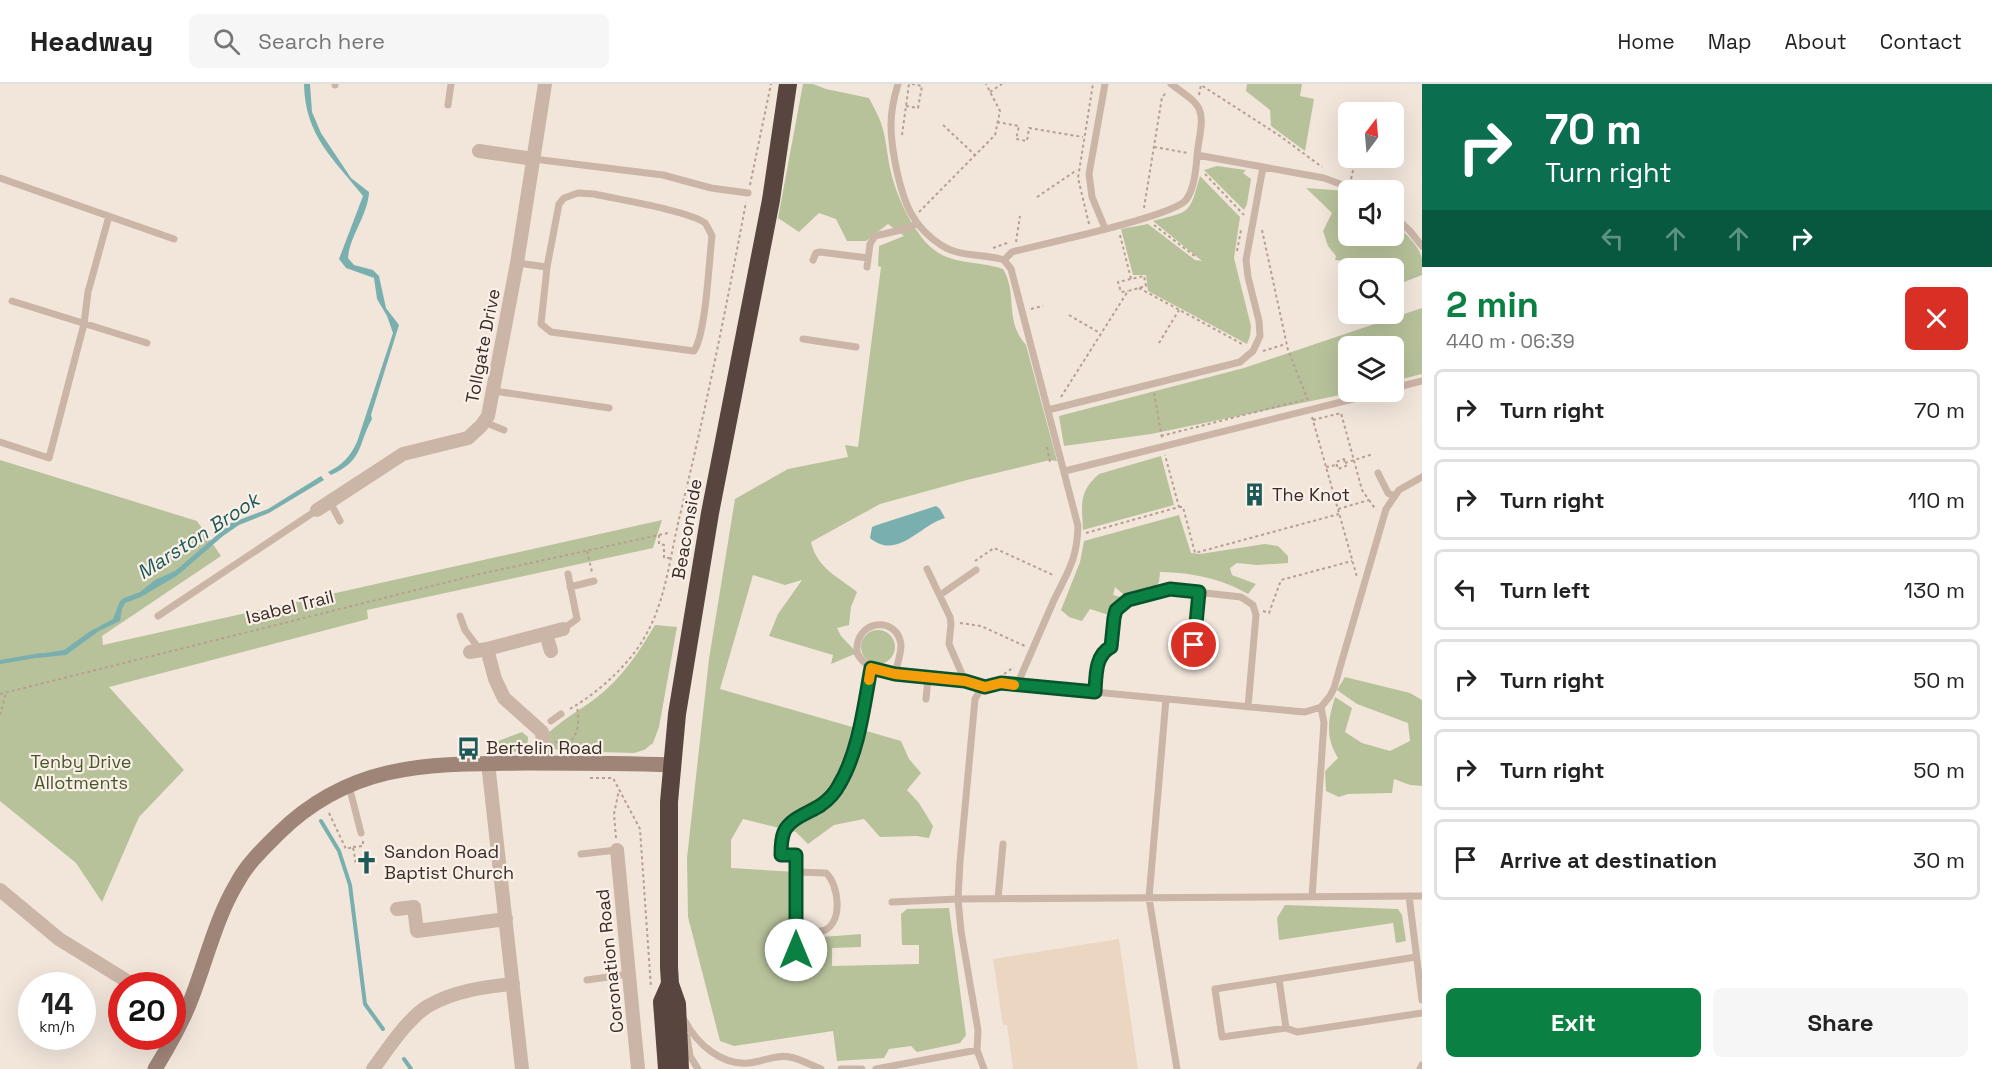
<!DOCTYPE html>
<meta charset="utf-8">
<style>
body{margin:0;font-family:"Space Grotesk",sans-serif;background:#f6f6f6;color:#222;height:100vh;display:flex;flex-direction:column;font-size:22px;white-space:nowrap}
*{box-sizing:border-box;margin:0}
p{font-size:20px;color:#767676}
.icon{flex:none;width:33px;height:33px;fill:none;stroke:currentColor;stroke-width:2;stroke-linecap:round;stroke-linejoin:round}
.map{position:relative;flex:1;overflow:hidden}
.sheet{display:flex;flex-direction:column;background:#fff;width:570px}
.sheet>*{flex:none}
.top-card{background:#0b6e4f;color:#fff;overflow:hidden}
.needle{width:39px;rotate:16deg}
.controls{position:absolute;left:1338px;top:18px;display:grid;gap:12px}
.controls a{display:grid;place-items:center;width:66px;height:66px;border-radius:9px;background:#fff;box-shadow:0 6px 24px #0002;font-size:30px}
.speed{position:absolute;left:18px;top:888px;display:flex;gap:12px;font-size:30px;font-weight:700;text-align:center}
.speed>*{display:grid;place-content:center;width:78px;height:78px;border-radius:50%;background:#fff;box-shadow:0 6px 24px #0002;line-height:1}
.speed small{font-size:15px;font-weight:400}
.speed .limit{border:9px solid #d22;background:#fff;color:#111}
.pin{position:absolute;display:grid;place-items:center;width:51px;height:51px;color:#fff;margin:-26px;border:3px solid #fff;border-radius:50%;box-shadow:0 2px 6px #0007}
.me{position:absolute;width:66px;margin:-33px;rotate:0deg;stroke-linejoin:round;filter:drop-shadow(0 0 4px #0008)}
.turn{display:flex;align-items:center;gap:21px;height:126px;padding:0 24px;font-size:27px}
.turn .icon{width:78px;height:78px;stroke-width:2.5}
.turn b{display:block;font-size:42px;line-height:51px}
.lanes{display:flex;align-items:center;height:57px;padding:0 24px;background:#0003;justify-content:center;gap:30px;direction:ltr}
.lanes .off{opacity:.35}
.round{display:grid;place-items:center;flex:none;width:63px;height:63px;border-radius:9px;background:#f6f6f6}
.headline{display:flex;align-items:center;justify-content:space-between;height:102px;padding:0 24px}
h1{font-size:36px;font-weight:600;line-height:45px;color:#0b8043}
.action{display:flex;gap:12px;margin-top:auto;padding:12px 24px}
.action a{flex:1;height:69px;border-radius:9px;background:#0b8043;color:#fff;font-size:24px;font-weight:600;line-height:69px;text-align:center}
.action a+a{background:#f6f6f6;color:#222}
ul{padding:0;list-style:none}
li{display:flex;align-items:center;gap:18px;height:81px;margin:0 12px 9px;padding:0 12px;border:3px solid #e0e0e0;border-radius:9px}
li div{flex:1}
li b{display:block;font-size:22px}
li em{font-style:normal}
header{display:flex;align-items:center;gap:36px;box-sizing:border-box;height:84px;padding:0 30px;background:#fff;border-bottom:2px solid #e0e0e0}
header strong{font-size:28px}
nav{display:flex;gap:33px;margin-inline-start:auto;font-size:21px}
.search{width:420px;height:54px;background:#f6f6f6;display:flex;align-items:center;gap:15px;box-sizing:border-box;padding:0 21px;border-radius:9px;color:#767676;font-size:22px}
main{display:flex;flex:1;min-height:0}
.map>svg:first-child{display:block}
.green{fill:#b7c29b}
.plaza{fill:#ebd6c2}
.water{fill:#79b0af}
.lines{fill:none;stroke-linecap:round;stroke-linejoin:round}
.stream{stroke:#79b0af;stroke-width:4}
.path{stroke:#b79f91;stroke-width:2;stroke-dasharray:3 3;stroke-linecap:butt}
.lane{stroke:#cbb5a7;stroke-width:7}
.street{stroke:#cbb5a7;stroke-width:14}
.secondary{stroke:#9f8478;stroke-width:15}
.highway{stroke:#58453f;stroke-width:18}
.route-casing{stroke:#07532c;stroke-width:15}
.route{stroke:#0b8043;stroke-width:10}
.slow{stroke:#f59e0b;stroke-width:10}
.labels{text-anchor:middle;stroke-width:4.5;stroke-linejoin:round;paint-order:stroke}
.street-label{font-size:18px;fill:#372c28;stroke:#faf0e8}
.poi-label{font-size:18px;fill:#372c28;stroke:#faf0e8;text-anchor:start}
.park-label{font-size:18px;fill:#49562b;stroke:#faf0e8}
.water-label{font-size:20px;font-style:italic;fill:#1c5a5a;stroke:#faf0e8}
</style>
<header>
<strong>Headway</strong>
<div class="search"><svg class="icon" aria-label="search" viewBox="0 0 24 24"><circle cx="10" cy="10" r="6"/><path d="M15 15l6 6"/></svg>Search here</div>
<nav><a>Home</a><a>Map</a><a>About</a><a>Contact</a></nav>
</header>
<main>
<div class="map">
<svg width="1422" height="985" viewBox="0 0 1422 985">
<rect width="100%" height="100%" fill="#f2e6db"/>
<path class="green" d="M803,0H813L826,5L869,14C873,22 878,30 881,39C886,53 887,70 890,84C895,109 913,149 933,165C952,181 981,177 1003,185C1018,209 1004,237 1026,261L1057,377L1050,376L967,396L880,420L811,458C817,484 837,492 857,508L851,523L849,541L837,544L841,552L857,569L831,580L833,571L769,552L778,530L802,496L785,501L753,491L720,605L901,657L909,675L921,689L907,706L919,719L933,742L929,754L917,752L880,753L864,735L834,741L808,760L796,748L743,735L731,756V784L796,788V847L810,854L861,850V863L832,864V882L919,880V861H902L901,830L907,825L949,824L966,951L960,959L917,968L911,962L889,965L884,974L837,977L833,947L734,962L720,957L688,833L687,774L709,575L735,415L788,385L848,373L845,361L858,363L881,183L878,182L879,162L904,152L888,140L866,157H847L836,135L819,129L799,148L778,134Z
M1247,0H1302L1300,12L1314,15L1305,67L1271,42L1270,26L1246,7Z
M1217,82L1246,86L1243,89L1251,95L1247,120L1244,126L1204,86Z
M1200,92L1240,133L1234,174L1251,242L1250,252L1247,260L1148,207L1146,191H1133L1121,145L1148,140L1195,176L1202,177L1153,137C1191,127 1189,131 1200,92Z
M1306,104L1348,107V152H1394V139C1403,147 1420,162 1422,175C1422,180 1422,186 1422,191L1394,202V184H1348V212L1340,211L1346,177L1335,176L1336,172L1328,162L1323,147L1332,129Z
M1422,224V290L1394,297V262H1348V308H1355L1151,350L1064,362L1059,332L1244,284Z
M1161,372L1174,421L1083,446C1082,421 1078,408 1099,390Z
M0,376L197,437L221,472L102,552L103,561L662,436L653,464L367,526L368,535L109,603L184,686L139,733L102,818L76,779L0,717Z
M1179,431L1191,469L1200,470L1265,460L1278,462L1288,472V479L1257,481L1237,479L1230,484L1232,491L1256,500L1248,510C1220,494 1193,489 1160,488L1159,498L1154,505L1124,511L1115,503L1113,511L1124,514L1127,523L1118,534L1090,525L1082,537L1069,533L1061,526L1080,478L1084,457Z
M655,541L677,543L659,643L653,659L644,666L634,669L563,667L549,664L547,650C562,636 580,626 596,614C622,594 639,568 655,541Z
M861 563a17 17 0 1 1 34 0a17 17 0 1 1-34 0Z
M1345,593L1410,609L1422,616V702L1410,701L1394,695L1392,709L1348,710L1339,713L1326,707L1325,687L1338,674C1325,653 1328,636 1335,613L1352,624L1345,648L1362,659L1390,667L1410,657L1408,639L1357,620L1337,606Z
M522,648L528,653C529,671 510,669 497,666L498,657Z
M1285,821L1398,825L1402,831L1406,857L1396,859L1393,839L1279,856L1277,834Z"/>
<path class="plaza" d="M1119,855L1138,985H1013L1007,941H1003L993,875Z"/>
<path class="water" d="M304,0H310L312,28L321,49L351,94L369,108C368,131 350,151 348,174L354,181L373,186L379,192L386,224L399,241L371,331L372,335C357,362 364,376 331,391L328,388C342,381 350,373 357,358L393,249L387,232L377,215L374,194L346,184L339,175L363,112C333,74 305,52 304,0Z
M321,392L324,396L269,429L239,441L223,452L178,491L141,513L125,519L122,525L120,537L99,547L66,571L37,574L39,570L64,566L89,548L113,535L120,517L124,514L140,508L155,496L175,487L231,439L268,425Z
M936,422L940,425L945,434C920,441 897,477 870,454L872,443L877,441Z"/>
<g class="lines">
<path class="stream" d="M0,578L41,571
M321,737L339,767L350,801L365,920L383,945
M404,975L411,985"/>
<path class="path" d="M990,8L1002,0
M1199,11L1201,1L1280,52L1322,83
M906,22L918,24L922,2L912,0
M1362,28L1363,25
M997,38L1019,42L1016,55L1027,57L1029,44L1083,53
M943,41L975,71
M902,51L909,0
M1154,63L1188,69
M1205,90L1244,131
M1351,95L1356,74
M750,101L771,0
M1037,113L1077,86
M1144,124L1162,13L1167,8
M919,128L995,51L1000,27L986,0
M1089,140L1078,94L1093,0
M1154,141L1196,173
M1262,146L1288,266L1308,316
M1120,151L1131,195
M1016,158L1020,132
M993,164L1010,158
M1237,167L1241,146
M1139,204L1244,261
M1031,225L1043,222
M1069,231L1100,249
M1159,259L1179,226
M1263,267L1286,260
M1154,309L1162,354
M1061,313L1128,207L1146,202L1144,192L1118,198L1121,208L1128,207
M1312,333L1357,493
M1313,336L1341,329L1362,406L1369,416L1338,425
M1161,352L1307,315
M1047,363L1050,378
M1344,375L1346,382L1338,385L1336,378Z
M1345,379L1373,370
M1326,383L1336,381
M1369,416L1376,426
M1179,423H1183L1195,469L1339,430
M1086,449L1179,423L1165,371
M659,451V460L664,461V474H670
M587,467L592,488
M975,477L994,464L1055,492
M1263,527L1269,529L1281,496L1352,477
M960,539L981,542L1025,562
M1004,590L1014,583
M0,610L480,490L668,449
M570,625C602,606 635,576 651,541C666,510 671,469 679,435C705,330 726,225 746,118
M0,631L6,609
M555,658L567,660C580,651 579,636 577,622
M590,694H613L640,745L651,904
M329,729L346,765L353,763L356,780L358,779
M616,754L614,730L619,706
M353,763L363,762V757"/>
<path class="lane" d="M898,0C894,13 891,27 891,41C891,65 900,111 912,131C919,143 930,154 941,161C961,174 983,169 1004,176L1012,168C1041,160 1172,133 1186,116C1196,103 1196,79 1198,63C1205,23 1203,23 1171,0
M335,1V0
M448,21L451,0
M1197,71L1324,94L1356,106
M534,75L663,91L711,104L748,109
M0,94L174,155
M578,109L594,110C616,115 690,127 705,139C708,143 710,148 712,152C709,176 706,250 694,267L551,248L541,240L547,183L559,120L564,114Z
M1394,132L1410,147L1422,162
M1105,144L1092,113L1089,90L1105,0
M813,176L816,169L820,168L868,174
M1004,176L1011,185L1078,442C1077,476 1068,487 1054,516C1042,544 1029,573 1017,601
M517,179L547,183
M867,183L870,160L875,152L909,144L917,139
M12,217L147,259
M803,255L856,263
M1394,304L1422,297
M494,307L609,324
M1048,326L1240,278L1253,267L1260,252L1259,237L1248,193L1246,176L1263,83
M484,338L504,346
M0,358L49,374L84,240L88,208L109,132
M1065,387L1381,308
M1378,389L1388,409L1394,412
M330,418L340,437
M927,485L950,533L951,540L949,560L965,597
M570,503L594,497
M940,511L976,486
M158,532L317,426
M460,532L465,546L480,566
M563,545L577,535L568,490
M1194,561L1199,508
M895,590C897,581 901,570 901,561C898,531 854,535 857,569C865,584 879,588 895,590L965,597L985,603L1001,599L1293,627L1305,628L1321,623
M1095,608C1096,592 1095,571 1111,563L1114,534L1119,522L1131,514L1170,505L1241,513L1253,521L1256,531L1248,623
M926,615L928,594
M1166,615L1149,814L1177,985
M551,637L561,630
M349,702L361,749
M581,770L617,766
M796,788L826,789C839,801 843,837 825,846C818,849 805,847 796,847
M1409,812L1422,916
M1312,813L1324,639L1321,623L1330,612L1334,604L1386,425L1399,406L1422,393
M998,815L1003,760
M892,818L958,815L1422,812
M797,866L796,771H781C781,763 781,755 784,748C790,734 809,729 821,721C828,716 835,709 839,701C859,667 864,622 871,584
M1416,873L1215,905L1222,953L1286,944L1297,948L1422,929
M1279,895L1286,944
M587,896L629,890
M685,937C697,960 721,981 748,979C761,978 777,970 790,973C800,975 811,981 821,985
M687,953L690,972L698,985
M977,966L978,946L961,847L958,815L960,778L975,615L979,608L985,603
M841,985H862
M876,985L977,966L984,985
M1420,985L1422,981"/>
<path class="street" d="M479,67L534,75
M317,426L403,370L468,354L481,342L488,332L517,179L545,0
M546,550L551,567
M470,568L487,565
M488,679L522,985
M545,679L542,648L504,614L495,595L487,565L563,545
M617,766L638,985
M0,806L59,855L135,902
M397,825L414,823L417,847L506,835
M172,924L185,931
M373,985C388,965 407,935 428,922C454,907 483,903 513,900"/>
<path class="secondary" d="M155,985C169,962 183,938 192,913C207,874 216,834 237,799C247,780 263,765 278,750C352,677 430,680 527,679C575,679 624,679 672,681"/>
<path class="highway" d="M667,985L662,918L670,900
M680,985L677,920L670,900L669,883V718L677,630L710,429L771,116L788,0"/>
</g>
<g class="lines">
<defs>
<path id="route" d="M796,866V771H781C781,763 781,755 784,748C790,734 809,729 821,721C828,716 835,709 839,701C859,668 864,621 871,584L895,590L965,597L985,603L1001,599L1095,608C1096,592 1095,571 1111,563L1114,534L1116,526L1128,516L1170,505L1199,508L1194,561"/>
</defs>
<use href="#route" class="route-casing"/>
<use href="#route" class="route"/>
<path class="slow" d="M869,596L871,584L895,590L965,597L985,603L1001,599L1014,601"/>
</g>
<defs>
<symbol id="building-bare" viewBox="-9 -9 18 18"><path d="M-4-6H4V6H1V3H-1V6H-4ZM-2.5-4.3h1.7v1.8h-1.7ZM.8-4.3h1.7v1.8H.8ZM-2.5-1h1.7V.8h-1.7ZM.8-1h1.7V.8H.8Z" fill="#1c5a5a" stroke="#faf0e8" stroke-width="2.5" paint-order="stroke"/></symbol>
<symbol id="bus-bare" viewBox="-9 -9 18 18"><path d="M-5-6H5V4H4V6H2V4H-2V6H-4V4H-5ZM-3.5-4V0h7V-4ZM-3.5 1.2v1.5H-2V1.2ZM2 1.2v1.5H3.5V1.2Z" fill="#1c5a5a" stroke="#faf0e8" stroke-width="2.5" paint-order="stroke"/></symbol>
<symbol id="church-bare" viewBox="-9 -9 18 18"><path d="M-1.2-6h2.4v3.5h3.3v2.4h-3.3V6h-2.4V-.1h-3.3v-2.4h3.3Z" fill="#1c5a5a" stroke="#faf0e8" stroke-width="2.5" paint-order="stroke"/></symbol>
</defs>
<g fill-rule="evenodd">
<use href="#building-bare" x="1238" y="394" width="33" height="33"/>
<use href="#bus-bare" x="452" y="648" width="33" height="33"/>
<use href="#church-bare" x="350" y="762" width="33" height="33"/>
</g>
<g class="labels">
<g class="street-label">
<text transform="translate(483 262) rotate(-79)" y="6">Tollgate Drive</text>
<text transform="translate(687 445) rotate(-80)" y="6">Beaconside</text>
<text transform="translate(290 523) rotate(-14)" y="6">Isabel Trail</text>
<text transform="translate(610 877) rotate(-96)" y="6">Coronation Road</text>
</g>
<g class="poi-label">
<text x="1272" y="417">The Knot</text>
<text x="486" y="670">Bertelin Road</text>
<text x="384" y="774">Sandon Road<tspan x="384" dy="21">Baptist Church</tspan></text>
</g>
<g class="park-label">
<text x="81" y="684">Tenby Drive<tspan x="81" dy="21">Allotments</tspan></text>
</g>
<g class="water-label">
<text transform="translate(198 452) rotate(-33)" y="7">Marston Brook</text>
</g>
</g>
</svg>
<div class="controls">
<a><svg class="needle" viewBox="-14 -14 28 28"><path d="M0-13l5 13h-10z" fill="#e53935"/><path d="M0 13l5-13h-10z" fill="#767676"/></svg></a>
<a><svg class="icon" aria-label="sound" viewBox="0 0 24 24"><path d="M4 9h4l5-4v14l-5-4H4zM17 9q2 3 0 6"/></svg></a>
<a><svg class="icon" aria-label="search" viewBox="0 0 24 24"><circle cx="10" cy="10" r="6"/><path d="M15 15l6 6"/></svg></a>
<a><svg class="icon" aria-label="layers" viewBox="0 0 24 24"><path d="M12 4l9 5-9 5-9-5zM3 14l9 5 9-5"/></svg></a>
</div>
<div class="speed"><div>14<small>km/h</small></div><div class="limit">20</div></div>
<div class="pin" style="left:1194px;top:561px;background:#d93025"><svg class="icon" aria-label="arrive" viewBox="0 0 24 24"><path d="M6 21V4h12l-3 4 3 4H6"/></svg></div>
<svg class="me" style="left:796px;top:866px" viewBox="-20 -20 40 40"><circle r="19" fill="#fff"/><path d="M0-13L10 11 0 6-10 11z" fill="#0b8043"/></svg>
</div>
<section class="sheet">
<div class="top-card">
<div class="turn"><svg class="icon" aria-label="right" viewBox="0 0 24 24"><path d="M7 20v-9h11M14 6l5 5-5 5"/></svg><div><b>70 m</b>Turn right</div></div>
<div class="lanes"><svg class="icon off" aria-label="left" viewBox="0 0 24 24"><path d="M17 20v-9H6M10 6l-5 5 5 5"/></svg><svg class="icon off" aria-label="ahead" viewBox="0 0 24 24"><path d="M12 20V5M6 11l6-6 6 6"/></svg><svg class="icon off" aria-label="ahead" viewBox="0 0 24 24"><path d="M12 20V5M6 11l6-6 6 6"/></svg><svg class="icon" aria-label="right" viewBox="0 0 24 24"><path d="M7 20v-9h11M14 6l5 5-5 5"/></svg></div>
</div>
<div class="headline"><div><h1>2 min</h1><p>440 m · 06:39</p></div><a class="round" style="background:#d93025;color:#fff"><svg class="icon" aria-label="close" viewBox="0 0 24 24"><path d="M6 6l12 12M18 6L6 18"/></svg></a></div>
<ul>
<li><svg class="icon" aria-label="right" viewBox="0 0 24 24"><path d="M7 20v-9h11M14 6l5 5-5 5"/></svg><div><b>Turn right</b></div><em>70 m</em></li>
<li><svg class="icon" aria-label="right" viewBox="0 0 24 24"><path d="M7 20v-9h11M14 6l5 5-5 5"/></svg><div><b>Turn right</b></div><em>110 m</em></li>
<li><svg class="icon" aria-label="left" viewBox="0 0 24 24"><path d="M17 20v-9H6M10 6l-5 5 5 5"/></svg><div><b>Turn left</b></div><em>130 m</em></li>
<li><svg class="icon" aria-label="right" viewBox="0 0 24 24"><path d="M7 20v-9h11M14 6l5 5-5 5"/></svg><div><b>Turn right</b></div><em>50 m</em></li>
<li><svg class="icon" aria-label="right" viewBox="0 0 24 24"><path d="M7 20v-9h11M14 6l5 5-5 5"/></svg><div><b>Turn right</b></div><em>50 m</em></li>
<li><svg class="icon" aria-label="arrive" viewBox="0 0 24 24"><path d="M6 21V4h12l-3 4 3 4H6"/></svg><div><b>Arrive at destination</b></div><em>30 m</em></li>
</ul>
<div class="action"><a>Exit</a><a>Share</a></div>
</section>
</main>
